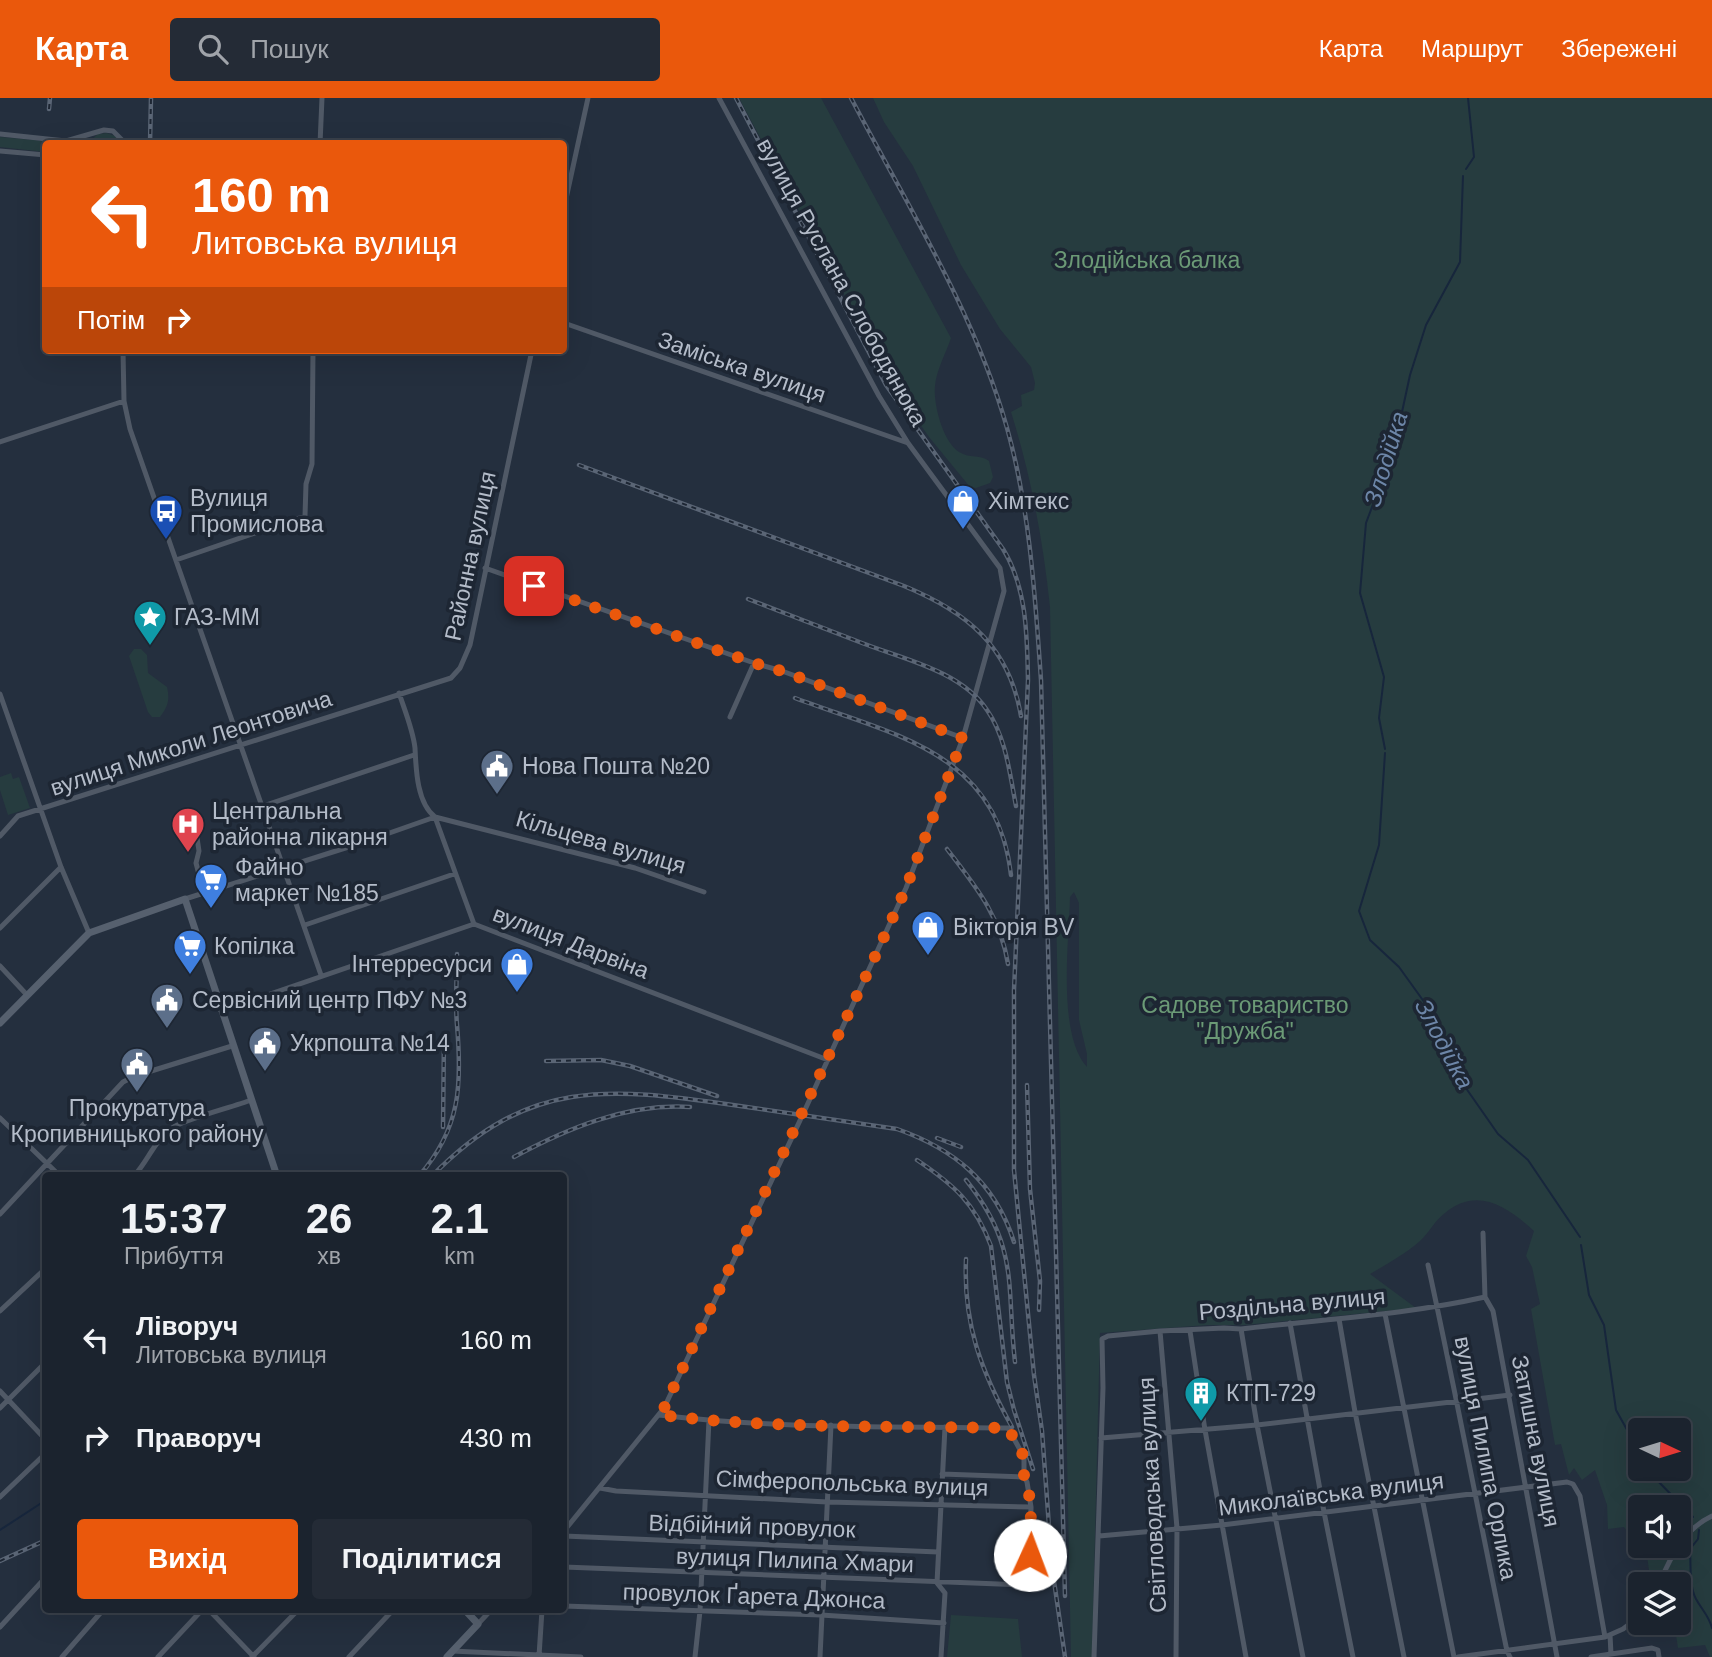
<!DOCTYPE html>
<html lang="uk">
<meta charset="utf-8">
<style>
body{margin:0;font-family:Arial,sans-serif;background:#242b36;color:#f1f3f6;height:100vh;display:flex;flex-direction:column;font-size:26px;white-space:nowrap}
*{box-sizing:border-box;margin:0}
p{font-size:23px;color:#a0a4aa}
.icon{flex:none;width:38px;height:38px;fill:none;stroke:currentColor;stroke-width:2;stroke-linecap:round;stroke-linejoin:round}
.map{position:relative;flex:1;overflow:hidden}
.sheet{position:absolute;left:42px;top:1074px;width:525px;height:441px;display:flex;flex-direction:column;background:#1b232e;border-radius:7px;box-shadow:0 7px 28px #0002,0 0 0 2px #39404a}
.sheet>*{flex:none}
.banner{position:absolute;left:42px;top:42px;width:525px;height:214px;border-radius:7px;box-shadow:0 7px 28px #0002,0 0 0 2px #39404a;background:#ea580c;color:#fff;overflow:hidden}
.needle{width:46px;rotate:94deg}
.fabs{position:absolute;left:1628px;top:1320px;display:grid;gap:14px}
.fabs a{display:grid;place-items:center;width:63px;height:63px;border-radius:7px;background:#1b232e;box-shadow:0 7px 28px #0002,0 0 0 2px #39404a;font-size:35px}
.pin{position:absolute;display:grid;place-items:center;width:60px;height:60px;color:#fff;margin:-30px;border-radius:14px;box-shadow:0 4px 10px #0006}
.me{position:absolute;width:77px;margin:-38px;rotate:2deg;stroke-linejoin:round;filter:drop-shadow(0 0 5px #0008)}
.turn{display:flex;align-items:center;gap:24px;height:147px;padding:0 35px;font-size:32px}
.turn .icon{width:91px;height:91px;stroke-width:2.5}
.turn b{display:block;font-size:49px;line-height:60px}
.then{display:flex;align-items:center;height:66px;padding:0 35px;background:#0003;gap:14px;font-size:26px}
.eta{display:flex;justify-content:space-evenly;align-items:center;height:119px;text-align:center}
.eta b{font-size:42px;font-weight:800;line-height:49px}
.primary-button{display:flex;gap:14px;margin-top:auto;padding:14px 35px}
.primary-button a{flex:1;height:80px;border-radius:7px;background:#ea580c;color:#fff;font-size:28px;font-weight:800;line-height:80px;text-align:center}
.primary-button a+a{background:#242b36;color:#f1f3f6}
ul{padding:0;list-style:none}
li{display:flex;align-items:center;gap:21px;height:98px;padding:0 35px}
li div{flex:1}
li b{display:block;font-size:26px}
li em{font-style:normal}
header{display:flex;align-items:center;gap:42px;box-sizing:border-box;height:98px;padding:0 35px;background:#ea580c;color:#fff}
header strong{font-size:33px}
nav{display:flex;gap:38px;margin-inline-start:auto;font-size:24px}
.search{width:490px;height:63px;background:#242b36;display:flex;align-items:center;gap:18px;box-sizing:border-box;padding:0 24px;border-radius:7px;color:#a0a4aa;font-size:26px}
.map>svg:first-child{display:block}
.green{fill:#263c3f;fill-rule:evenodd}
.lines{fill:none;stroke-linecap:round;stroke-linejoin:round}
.stream{stroke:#17263c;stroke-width:2}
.minor{stroke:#505966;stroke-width:5}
.major{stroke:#56606e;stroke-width:7}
.rail-casing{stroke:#5a6575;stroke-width:4.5}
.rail{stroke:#1d2633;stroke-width:2;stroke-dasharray:5;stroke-linecap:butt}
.route{stroke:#ea580c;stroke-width:12;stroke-dasharray:0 21.6}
.labels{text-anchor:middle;stroke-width:7;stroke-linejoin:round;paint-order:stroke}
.park-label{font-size:23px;fill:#6b9a76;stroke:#1d2633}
.street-label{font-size:23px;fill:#b4bcc9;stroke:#1d2633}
.poi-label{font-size:23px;fill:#b4bcc9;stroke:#1d2633;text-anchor:start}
.water-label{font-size:24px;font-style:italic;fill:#6d86a8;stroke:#1d2633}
</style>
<header>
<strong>Карта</strong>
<div class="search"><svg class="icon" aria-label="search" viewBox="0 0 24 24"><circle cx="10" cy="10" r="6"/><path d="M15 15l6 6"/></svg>Пошук</div>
<nav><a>Карта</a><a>Маршрут</a><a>Збережені</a></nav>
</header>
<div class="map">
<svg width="1712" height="1559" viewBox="0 0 1712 1559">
<rect width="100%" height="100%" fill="#242f3e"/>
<path class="green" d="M739,0H821L951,240C946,255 936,273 935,288C933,306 943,344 959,354C970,361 981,356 989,363L993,379L990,385L976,390L970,389L929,339L891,284Z
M873,0H1712V1559H1710L1705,1547L1678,1550L1674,1524H1678V1486H1651L1647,1458L1624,1429L1608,1431L1607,1407L1595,1372L1582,1382L1574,1370L1569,1377L1561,1346L1555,1347L1531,1211L1540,1206L1532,1169L1526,1158L1534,1133C1508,1109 1477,1088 1445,1115C1435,1122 1429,1135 1420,1143C1405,1156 1387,1166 1370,1176L1416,1210L1244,1227H1208L1100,1235L1092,1559H1071L1050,509C1043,442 1031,378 1011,314L1022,308L1021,297L1034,292L1035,285L1031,269L1000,231L961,167L913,68L884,24ZM1074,794L1079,805V922L1087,956V969C1057,936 1069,844 1070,799ZM1640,1332H1678V1370H1640ZM1640,1409H1678V1447H1640Z
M107,35L115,38L123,46H87L98,36Z
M0,39L66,45L46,46L45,54L0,49Z
M134,551H141L147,557L148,575L167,589C170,602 168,608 160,619H152L148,614L129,558Z
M11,675L13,681L19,679L30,710L8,717L0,692V679Z
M951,1517L1018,1521L1022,1559H947Z"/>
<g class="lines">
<path class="stream" d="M1466,71L1474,59L1468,0
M1385,651L1379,620L1384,579L1360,495L1366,425L1394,351L1410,277L1426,227L1460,164L1463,78
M1385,655L1379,747L1359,813L1370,842L1399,869L1435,919L1454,973L1498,1036L1528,1062L1580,1139
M1581,1147L1589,1197L1604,1227L1616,1312L1640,1355
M1648,1370L1652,1377L1693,1419
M0,1432L46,1402
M1699,1432L1698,1441L1690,1451C1691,1466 1689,1488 1696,1501C1702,1512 1709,1518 1712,1530"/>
<path class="minor" d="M0,36L66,43L104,32L113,33L126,46
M320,46L322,0
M0,53L46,57
M564,110L588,0
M564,225L908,345
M123,252L124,303L130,331L321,877
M0,344L124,303
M176,462L305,418L306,386L312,366L313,252
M485,470L754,565L782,573L963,640
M399,595C405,613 413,632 415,650C416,672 417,705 435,719L474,826
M0,596L61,769L89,835
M730,619L754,565
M263,708L414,657
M196,733L199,753L196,765L204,795
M0,738L18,718L451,580L460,570L470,547L532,252
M185,801L361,745L435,719L635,770L704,794
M305,827L454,776
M0,830L61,769
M0,868L27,897
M221,913L474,826L828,962
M0,1020L60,1078
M134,1078C148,1063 154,1043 172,1030C185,1021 233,1009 251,1002
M0,1116L123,984L135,978L232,948
M1483,1135L1485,1199L1493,1213L1557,1559
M1428,1167C1456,1295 1480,1424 1507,1553L1510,1559
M0,1213L46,1170
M1385,1216L1454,1559
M1339,1221L1355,1314L1404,1559
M1290,1225L1324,1414L1353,1559
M1241,1231L1257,1327L1303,1559
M1160,1233L1177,1430L1176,1559
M1190,1233L1205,1332L1246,1559
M0,1293L46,1342
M0,1310L46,1264
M1101,1340L1257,1327L1510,1297
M942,1376L1024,1379
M600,1390L616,1393L827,1404L1031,1409V1412
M0,1399L46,1355
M564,1433L664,1310L804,1014L906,790L963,640L1004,493L1000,470L908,345L879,298L719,0
M564,1438L938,1454
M1099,1438L1222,1427L1567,1384L1573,1386L1580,1398L1605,1539
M564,1469L1026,1487L1029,1482L1031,1409L1027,1384L1024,1379V1359L1008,1330C892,1328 774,1331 659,1317
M1659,1486C1671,1458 1684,1431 1712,1418
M564,1508L821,1517L944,1525
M209,1512L254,1559
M478,1526L491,1512
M0,1529L46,1479
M1610,1537L1611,1556
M452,1553L581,1559
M539,1558L542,1512
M62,1559L103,1512
M158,1559L202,1512
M252,1559L298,1512
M349,1559L393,1512
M695,1559L700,1513L709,1322
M820,1559L831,1327
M941,1559L945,1495L937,1485L945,1329
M1094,1559L1103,1290L1102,1241L1108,1238L1160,1233L1224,1230L1241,1231C1323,1221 1405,1217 1485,1199
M1458,1559L1605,1539L1623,1531L1640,1518
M1591,1559L1652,1550L1658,1552L1659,1559"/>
<path class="major" d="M0,925L89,835L185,801L277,1078
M447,1559L478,1526L465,1512"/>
<defs>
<path id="rail" d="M736,0L886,287L1003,451C1027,490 1027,537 1028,582L1014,892V1072L1034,1277L1042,1333L1052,1469L1065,1559
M851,0C907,107 974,213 1007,330C1030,412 1035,498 1041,582L1065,1498
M49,11L50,0
M150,46L151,0
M161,252V255
M579,367L904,488C967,514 1009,548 1021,618
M748,501C786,516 824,530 862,545C903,561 961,573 987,612C1006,639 1010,677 1016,708
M795,600C893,637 997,653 1011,777
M947,751C976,789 1000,817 1008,866
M546,963L601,962L630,968L717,998
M1027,987L1030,1091L1040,1183L1039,1212
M443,1029L444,939
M937,1040L961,1049
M514,1059C568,1030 628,1005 690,1009
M917,1062C954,1087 975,1105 991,1148L1007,1284L1014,1312L1033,1371
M419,1078C461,1030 462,986 457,927C455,904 457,880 457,856
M432,1078C528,980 608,989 733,1007C788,1015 842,1023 897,1031C954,1051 995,1084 1014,1144
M966,1082C1020,1150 1006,1186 1015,1264
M966,1161C963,1225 981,1273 1012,1329
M0,1463L46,1442"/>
</defs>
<use href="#rail" class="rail-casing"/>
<use href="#rail" class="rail"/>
</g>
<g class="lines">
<path class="route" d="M534,488L754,565L782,573L963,640L906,790L873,863L664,1310L659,1317C774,1331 892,1328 1008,1330L1024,1359V1379L1027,1384L1031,1409L1030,1457"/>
</g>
<defs>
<symbol id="shop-pin" viewBox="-11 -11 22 30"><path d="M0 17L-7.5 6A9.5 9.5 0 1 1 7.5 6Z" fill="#3f7fe0" stroke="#1d2633"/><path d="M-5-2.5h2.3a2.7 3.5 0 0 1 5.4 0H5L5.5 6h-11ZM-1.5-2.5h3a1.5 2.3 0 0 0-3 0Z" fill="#fff"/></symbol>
<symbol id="bus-pin" viewBox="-11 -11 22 30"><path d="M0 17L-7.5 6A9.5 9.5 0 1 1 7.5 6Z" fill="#1a4fb4" stroke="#1d2633"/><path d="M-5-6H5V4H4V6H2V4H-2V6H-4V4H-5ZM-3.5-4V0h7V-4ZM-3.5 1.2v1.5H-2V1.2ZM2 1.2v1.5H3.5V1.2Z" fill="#fff"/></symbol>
<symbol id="sight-pin" viewBox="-11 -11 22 30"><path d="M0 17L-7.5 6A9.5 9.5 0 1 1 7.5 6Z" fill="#0f9aa8" stroke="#1d2633"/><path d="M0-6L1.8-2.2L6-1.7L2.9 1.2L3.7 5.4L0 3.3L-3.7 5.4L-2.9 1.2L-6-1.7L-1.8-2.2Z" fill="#fff"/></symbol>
<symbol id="civic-pin" viewBox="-11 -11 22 30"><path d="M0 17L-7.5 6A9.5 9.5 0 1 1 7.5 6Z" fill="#5c6f8a" stroke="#1d2633"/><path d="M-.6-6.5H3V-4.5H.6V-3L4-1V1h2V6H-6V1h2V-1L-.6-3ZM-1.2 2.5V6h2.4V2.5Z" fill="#fff"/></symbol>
<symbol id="hospital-pin" viewBox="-11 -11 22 30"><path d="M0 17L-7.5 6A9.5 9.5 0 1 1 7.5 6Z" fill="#e0444e" stroke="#1d2633"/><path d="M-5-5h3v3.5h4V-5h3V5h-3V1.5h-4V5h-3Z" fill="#fff"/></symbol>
<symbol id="supermarket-pin" viewBox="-11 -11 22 30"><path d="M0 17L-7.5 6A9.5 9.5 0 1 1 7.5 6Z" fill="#3f7fe0" stroke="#1d2633"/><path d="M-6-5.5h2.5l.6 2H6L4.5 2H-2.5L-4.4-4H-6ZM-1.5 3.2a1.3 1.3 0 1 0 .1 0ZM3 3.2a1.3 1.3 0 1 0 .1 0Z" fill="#fff"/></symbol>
<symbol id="building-pin" viewBox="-11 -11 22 30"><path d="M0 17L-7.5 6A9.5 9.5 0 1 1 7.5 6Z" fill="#0f9aa8" stroke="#1d2633"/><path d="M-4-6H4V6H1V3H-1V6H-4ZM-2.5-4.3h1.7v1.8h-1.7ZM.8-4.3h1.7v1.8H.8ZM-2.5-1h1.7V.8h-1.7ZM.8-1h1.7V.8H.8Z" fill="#fff"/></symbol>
</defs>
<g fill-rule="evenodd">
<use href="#shop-pin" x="944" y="384" width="38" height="52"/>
<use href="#bus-pin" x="147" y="394" width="38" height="52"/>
<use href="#sight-pin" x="131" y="500" width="38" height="52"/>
<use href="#civic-pin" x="478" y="649" width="38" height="52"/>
<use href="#hospital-pin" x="169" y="707" width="38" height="52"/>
<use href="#supermarket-pin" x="192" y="763" width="38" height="52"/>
<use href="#shop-pin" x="909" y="810" width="38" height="52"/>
<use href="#supermarket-pin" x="171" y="829" width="38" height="52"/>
<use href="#shop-pin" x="498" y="847" width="38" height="52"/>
<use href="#civic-pin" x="148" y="883" width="38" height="52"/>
<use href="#civic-pin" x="246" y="926" width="38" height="52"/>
<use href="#civic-pin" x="118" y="947" width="38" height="52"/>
<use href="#building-pin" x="1182" y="1276" width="38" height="52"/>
</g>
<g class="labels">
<g class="park-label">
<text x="1147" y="170">Злодійська балка</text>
<text x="1245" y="915">Садове товариство<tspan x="1245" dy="26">"Дружба"</tspan></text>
</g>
<g class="street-label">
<text transform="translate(842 184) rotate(61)" y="8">вулиця Руслана Слободянюка</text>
<text transform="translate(742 269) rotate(19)" y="8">Заміська вулиця</text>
<text transform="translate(470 458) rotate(-78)" y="8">Районна вулиця</text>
<text transform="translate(191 645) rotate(-18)" y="8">вулиця Миколи Леонтовича</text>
<text transform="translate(601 744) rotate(16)" y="8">Кільцева вулиця</text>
<text transform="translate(571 844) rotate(21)" y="8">вулиця Дарвіна</text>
<text transform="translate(1292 1206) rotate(-5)" y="8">Роздільна вулиця</text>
<text transform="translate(1536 1343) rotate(79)" y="8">Затишна вулиця</text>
<text transform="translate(1486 1360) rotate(79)" y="8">вулиця Пилипа Орлика</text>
<text transform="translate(852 1385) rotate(2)" y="8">Сімферопольська вулиця</text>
<text transform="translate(1331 1396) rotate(-7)" y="8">Миколаївська вулиця</text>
<text transform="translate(1152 1397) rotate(-93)" y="8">Світловодська вулиця</text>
<text transform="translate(752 1428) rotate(2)" y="8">Відбійний провулок</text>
<text transform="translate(795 1462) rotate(2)" y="8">вулиця Пилипа Хмари</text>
<text transform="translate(754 1498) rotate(2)" y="8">провулок Ґарета Джонса</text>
</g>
<g class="poi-label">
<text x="190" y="408">Вулиця<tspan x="190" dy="26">Промислова</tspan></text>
<text x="988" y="411">Хімтекс</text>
<text x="174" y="527">ГАЗ-ММ</text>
<text x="522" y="676">Нова Пошта №20</text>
<text x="212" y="721">Центральна<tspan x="212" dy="26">районна лікарня</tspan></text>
<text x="235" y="777">Файно<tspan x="235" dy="26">маркет №185</tspan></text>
<text x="953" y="837">Вікторія BV</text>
<text x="214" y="856">Копілка</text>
<text x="492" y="874" text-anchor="end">Інтерресурси</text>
<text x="192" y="910">Сервісний центр ПФУ №3</text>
<text x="290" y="953">Укрпошта №14</text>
<text x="137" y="1018" text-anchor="middle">Прокуратура<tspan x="137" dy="26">Кропивницького району</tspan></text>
<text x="1226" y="1303">КТП-729</text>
</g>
<g class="water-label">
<text transform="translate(1386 361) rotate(-73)" y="8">Злодійка</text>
<text transform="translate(1444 946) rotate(62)" y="8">Злодійка</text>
</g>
</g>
</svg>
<div class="fabs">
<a><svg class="needle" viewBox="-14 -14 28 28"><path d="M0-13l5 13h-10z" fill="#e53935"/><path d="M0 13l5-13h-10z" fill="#a0a4aa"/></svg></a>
<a><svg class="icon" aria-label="sound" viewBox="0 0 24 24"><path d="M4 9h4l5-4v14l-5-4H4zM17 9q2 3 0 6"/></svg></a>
<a><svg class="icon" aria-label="layers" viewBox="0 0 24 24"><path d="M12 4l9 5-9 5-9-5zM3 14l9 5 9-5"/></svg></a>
</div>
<div class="pin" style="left:534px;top:488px;background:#d93025"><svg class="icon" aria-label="arrive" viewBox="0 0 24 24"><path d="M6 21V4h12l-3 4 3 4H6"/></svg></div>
<svg class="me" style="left:1030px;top:1457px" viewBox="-20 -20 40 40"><circle r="19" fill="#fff"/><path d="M0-13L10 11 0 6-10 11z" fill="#ea580c"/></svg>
<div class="banner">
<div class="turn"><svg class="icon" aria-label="left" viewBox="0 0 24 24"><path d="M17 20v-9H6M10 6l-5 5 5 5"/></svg><div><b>160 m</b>Литовська вулиця</div></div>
<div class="then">Потім<svg class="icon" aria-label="right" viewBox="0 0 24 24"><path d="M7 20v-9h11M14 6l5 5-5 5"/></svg></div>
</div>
<section class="sheet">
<div class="eta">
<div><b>15:37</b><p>Прибуття</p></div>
<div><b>26</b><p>хв</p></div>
<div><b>2.1</b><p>km</p></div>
</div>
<ul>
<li><svg class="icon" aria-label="left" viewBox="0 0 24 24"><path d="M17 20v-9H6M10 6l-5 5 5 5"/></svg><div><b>Ліворуч</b><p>Литовська вулиця</p></div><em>160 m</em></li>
<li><svg class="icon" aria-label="right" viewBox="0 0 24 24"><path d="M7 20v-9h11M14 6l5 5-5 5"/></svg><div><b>Праворуч</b></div><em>430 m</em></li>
</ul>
<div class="primary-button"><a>Вихід</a><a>Поділитися</a></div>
</section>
</div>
